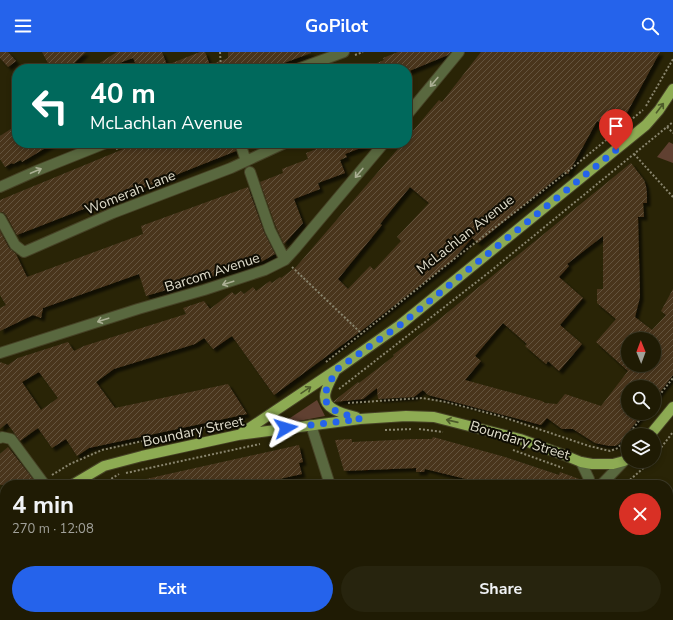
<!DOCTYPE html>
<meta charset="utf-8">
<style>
body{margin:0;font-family:"Nunito Sans",sans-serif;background:#27240e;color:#f1f3f6;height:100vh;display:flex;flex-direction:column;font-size:15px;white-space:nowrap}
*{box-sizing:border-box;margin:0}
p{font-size:13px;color:#a1a19a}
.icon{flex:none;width:22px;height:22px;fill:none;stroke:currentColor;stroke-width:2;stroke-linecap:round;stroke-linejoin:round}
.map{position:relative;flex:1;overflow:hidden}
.side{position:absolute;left:0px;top:428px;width:673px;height:140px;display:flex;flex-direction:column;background:#1f1b04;border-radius:16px 16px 0 0;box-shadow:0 2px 6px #0003,0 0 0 1px #3c3926}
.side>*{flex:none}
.banner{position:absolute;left:12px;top:12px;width:400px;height:84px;border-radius:16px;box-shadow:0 2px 6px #0003,0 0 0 1px #3c3926;background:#00695c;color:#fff;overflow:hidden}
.needle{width:26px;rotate:359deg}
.buttons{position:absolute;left:621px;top:280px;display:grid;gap:8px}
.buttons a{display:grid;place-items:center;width:40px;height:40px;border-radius:50%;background:#1f1b04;box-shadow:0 2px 6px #0003,0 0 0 1px #3c3926;font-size:20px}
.pin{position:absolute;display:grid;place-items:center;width:34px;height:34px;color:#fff;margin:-41px -17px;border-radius:50% 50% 50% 0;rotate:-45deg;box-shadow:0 0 4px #0007}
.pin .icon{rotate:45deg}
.me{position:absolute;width:44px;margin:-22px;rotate:83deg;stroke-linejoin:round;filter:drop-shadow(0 0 3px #0008)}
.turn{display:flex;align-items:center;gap:14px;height:84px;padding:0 12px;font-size:18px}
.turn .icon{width:52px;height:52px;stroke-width:2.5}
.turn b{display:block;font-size:28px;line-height:34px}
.round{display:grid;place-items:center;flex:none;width:42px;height:42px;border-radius:21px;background:#27240e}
.overview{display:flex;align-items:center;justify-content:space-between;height:68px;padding:0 12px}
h1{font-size:24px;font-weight:700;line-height:30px}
.action{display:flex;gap:8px;margin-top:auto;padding:8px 12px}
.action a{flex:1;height:46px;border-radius:24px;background:#2563eb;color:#fff;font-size:16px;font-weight:700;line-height:46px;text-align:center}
.action a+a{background:#27240e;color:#f1f3f6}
header{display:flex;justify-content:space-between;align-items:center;height:52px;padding:0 12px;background:#2563eb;color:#fff;font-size:18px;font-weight:700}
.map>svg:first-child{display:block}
.grass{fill:#604031}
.park{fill:url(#park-dots)}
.building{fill:url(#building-hatch);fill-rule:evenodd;filter:url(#shadow)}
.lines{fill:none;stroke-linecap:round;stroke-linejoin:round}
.minor-casing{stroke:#464226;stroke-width:12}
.major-casing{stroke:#464226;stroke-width:12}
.path{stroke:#89856e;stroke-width:2;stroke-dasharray:2 2;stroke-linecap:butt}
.minor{stroke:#59683f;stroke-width:10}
.major{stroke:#8dab53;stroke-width:10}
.oneway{stroke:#abaf94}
.oneway2{stroke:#4e5c2b}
.route{stroke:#2563eb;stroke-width:7;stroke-dasharray:0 12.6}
.labels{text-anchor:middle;stroke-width:4;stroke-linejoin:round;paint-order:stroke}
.street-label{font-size:14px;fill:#e1decd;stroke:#0f0d03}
</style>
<header><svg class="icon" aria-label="menu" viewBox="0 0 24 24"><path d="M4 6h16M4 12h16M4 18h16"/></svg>GoPilot<svg class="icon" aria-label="search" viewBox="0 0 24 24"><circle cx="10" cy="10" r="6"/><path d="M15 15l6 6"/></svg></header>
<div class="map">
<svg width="673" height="568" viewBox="0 0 673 568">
<defs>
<pattern id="park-dots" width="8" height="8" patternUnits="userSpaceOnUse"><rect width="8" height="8" fill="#604031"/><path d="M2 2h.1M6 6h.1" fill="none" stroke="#765b4e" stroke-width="1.8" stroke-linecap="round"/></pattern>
<pattern id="building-hatch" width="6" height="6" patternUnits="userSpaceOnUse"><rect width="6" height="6" fill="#49361e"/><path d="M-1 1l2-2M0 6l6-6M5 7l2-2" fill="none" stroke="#63533e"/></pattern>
<filter id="shadow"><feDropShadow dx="3.5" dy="3.5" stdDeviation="1" flood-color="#0009"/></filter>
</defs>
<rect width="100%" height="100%" fill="#292406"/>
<path class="grass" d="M669,90L673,92V111L657,105Z
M317,348L325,364L288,371L287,368Z"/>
<path class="park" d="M489,563H529L526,568H499Z"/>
<path class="building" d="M0,0H8L16,9L8,15L0,6Z
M42,0H86L68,17H51Z
M117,0H162L167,13L200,0H205L210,13L228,6V0H311V1L268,17H138L133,6L114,13L115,17H90Z
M398,0H451L448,3L407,20V17H363L384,8L383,6Z
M481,0H660L623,68L616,65L609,76L597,69L568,122L564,120L478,191L472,186L453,208L365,276L274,343L232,284L213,297L204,286L195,292L114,317L96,330L115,356L228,332L247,362L89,396L77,404L66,387L52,396L38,376L20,389L7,371L0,377V310L8,313L18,306L68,290L74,299L84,294L186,262L183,256L204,249L210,257L232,240L235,243L241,239L244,242L253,235L256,239L270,229L272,231L280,225L281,226L296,215L403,91H407V86L439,48L442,50ZM410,135L429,151L397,185L401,189L374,218L370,214L348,237L338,227L382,173L380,172ZM39,320L58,346L41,358L22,330Z
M17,73V91H54L22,110L21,108L13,112L12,111L5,115L0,107V84Z
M138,91H234L236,99L113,148L112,146L17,183L6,163L3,160H0V148Z
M332,91L371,92L345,102L347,105L340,108L345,121L318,131L320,137L294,147L303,171L284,192L276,175L260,130L283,121L282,117L308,107L306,101Z
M631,111L644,128L646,134L647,142V151H643L644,165H638L640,245L635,265L652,278L666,263L661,259L673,237V323L654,348V335H628V361H643L619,392L615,394H610L595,391L573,377H562L547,366L541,373L428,343L423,338L414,345L378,347L377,336L363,347L334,350V349L358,330L359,331L394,304L393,303L442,265ZM603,184V237H597V251L616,267L596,290L628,319L601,354L565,342L557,352L545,351L542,349L465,328L481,309L475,304L503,271L527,292L525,294L546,312L548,309L559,319L582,292L560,273L583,246L559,225L569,214L567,212ZM628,287H654V313H628Z
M248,135L264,180L275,202L261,210L146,244L139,222L43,256L41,266L33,263L0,279V256L6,253L0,243V179L9,196L16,202L27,225L143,182L141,174Z
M433,385L505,405L559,423L560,420L582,428L583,433H483L470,430V428L425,417L424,420H416V416L344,419L335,388L352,387V390L414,387H432Z
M299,393L303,410L299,411L302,422L252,433H138L137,429Z
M8,395L33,427L26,433H0V402Z"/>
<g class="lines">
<defs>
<path id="minor" d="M298,17L344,0
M407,63L459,0
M240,91L246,109
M250,120L270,178L285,208
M0,135L36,119L106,91
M0,166L15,193L24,200L113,161L231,116L285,91
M0,301L138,257L204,238L265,218L285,208L295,197L384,91
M311,373L330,433
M0,386L2,385L11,387L45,433
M581,410L589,427L590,433
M412,433H413
M601,433L624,409
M0,512L5,516
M668,520L673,521
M81,563L91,568
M253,563L264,568
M434,563L442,567
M619,568L622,563"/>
<path id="major" d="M335,319C332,326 328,332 326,339C320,357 344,362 356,365
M242,381L336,318L400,273L646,73L659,58L673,37
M650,383L673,355
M72,433L104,414L142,404L238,383L360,367L406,364L434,365L520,387L564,403L581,410L592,412H613L624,409L628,405
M0,474L5,471"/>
</defs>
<use href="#minor" class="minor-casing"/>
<use href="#major" class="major-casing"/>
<path class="path" d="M220,0L221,17
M355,3L363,0
M646,54L673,7
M667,75L673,81
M116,97L131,91
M634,102L673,145
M292,215L362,282
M326,310L458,204L562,124L643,58
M339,337L492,218L673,70
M654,350L673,326
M348,351L422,346L446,350L500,364L589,394L610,399L618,396L628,383
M419,377L443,380
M385,378L413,377
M628,383L645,361
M513,398L563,416
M654,405L673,380
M126,421L260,392
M52,423L70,412L102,398L242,367
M101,433L119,422
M624,433L647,413L651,409
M0,457L5,454
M0,490L5,487
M220,568L222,563
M520,568L522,563"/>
<use href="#minor" class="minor"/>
<use href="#major" class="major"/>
</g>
<defs><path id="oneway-shaft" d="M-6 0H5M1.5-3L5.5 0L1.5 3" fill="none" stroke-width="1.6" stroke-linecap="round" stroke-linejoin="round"/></defs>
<g class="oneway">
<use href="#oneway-shaft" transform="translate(434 30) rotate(130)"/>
<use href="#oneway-shaft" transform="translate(36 119) rotate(-23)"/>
<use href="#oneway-shaft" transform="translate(359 121) rotate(130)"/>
<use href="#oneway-shaft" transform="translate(228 231) rotate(162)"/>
<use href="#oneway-shaft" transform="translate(103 268) rotate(162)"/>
</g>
<g class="oneway2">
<use href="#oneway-shaft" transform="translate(660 56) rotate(-53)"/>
<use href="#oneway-shaft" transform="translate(306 338) rotate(-34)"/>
<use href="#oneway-shaft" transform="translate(452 369) rotate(-167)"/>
</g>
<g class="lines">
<path class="route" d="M286,376L360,367L340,361L332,357L328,352L325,348V341L336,318L400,273L616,98"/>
</g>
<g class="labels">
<g class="street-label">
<text transform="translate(130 140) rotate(-22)" y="5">Womerah Lane</text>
<text transform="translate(465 182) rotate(-38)" y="5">McLachlan Avenue</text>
<text transform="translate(212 220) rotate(-18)" y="5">Barcom Avenue</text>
<text transform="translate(193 379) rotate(-12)" y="5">Boundary Street</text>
<text transform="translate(520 388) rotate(17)" y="5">Boundary Street</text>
</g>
</g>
</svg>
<div class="buttons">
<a><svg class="needle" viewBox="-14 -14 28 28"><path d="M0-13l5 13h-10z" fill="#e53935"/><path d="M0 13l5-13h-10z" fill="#a1a19a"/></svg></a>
<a><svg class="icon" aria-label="search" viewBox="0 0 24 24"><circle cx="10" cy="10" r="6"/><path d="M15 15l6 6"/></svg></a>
<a><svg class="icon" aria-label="layers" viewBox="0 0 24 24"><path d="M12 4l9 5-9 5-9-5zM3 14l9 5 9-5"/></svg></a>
</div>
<div class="pin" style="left:616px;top:98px;background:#d93025"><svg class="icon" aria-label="arrive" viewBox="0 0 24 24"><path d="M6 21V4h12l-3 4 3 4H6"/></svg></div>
<svg class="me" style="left:286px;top:376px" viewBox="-20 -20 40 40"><path d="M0-17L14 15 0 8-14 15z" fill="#2563eb" stroke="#fff" stroke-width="4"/></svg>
<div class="banner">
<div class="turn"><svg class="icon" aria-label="left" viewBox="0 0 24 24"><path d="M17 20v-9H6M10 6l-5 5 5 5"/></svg><div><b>40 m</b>McLachlan Avenue</div></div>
</div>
<section class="side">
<div class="overview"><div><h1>4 min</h1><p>270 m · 12:08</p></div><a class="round" style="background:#d93025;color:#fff"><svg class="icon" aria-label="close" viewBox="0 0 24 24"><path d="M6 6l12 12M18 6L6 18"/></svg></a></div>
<div class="action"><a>Exit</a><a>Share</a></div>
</section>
</div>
